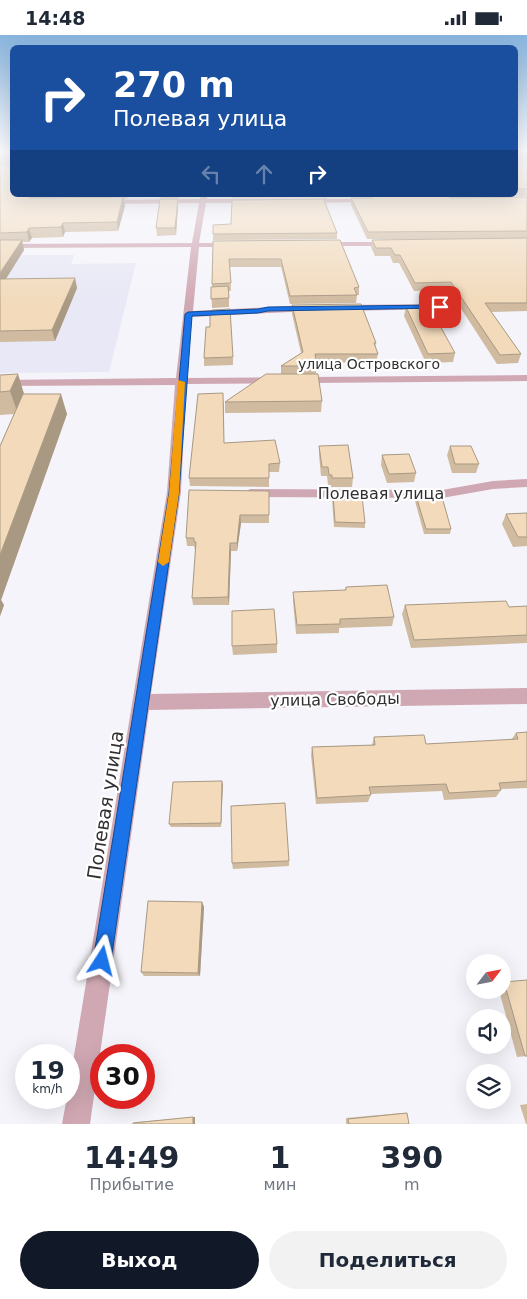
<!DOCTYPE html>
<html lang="ru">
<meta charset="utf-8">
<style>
body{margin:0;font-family:"DejaVu Sans",sans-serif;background:#f2f2f3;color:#1f2937;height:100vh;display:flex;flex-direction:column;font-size:19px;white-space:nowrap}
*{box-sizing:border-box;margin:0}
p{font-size:16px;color:#747a83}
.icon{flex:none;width:28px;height:28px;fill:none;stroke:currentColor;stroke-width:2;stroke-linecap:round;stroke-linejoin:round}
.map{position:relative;height:1089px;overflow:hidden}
.details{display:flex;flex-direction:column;background:#fff;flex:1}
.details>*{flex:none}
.hud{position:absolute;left:10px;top:10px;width:508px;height:152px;border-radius:8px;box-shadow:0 5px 20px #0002;background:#1a4fa0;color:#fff;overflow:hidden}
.needle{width:32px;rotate:58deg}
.buttons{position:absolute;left:466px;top:919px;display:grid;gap:10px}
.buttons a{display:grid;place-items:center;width:45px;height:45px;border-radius:50%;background:#fff;box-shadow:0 5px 20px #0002;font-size:25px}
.speed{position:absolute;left:15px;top:1009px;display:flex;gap:10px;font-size:25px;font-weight:700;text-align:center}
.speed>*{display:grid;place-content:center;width:65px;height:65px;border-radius:50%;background:#fff;box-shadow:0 5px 20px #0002;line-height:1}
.speed small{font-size:12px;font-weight:400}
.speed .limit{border:8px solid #d22;background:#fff;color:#111}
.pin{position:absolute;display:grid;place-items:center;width:42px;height:42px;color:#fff;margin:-21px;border-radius:10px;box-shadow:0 2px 8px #0006}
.me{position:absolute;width:55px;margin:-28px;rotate:9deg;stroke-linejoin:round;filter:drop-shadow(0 0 4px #0008)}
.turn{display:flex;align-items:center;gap:18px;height:105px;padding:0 20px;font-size:22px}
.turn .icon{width:65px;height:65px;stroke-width:2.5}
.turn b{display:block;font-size:35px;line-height:42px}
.lanes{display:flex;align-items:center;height:48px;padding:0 20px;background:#0003;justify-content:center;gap:25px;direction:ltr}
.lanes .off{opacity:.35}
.eta{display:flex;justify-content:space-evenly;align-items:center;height:85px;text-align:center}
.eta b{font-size:30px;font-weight:600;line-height:35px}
.primary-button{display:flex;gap:10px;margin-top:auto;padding:10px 20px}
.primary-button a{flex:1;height:58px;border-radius:30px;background:#111827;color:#fff;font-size:20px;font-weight:600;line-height:58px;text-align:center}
.primary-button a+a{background:#f2f2f3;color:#1f2937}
.status{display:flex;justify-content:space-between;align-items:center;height:35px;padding:0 25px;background:#fff;direction:ltr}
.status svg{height:14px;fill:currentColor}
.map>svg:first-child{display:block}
.built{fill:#e8e8f6}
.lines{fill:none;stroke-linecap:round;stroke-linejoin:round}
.minor{fill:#d0a8b3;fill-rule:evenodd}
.wall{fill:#d0bba1}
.shaded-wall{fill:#a99983}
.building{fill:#f2dabb;stroke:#a99983}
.route{fill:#1a73e8;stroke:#114b97}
.slow{fill:#f59e0b}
.labels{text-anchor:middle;stroke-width:4.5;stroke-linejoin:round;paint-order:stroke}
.far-street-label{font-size:14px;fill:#303032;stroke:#fff}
.street-label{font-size:16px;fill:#303032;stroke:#fff}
.near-street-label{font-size:19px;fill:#303032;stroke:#fff}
</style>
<div class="status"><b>14:48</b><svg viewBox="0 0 49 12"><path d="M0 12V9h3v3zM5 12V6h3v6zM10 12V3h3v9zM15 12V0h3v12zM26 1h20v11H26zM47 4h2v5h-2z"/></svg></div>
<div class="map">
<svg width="527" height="1089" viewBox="0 0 527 1089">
<rect width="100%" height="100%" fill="#f4f4fa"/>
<path class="built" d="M0,220H74L71,229L136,228L109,337L0,338Z"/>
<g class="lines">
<path class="minor" d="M201,160H207V164H250L253,166L250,168H206L199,208H233L237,210L233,212H199L193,276L311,270L315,273L311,276L192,282L186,343L527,340V346L186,349L181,457L151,659L527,653V669L149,675L90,1089H62L67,1062H69V1051L167,457L175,350L0,351V345L176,343L191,212L0,213V209L192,208L199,168L103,169L100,167L103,165L200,164Z
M370,164L372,165V167L306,168L303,166L306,164Z
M318,207H391L395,209L391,211H318Z
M440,269L443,270V274L342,276L338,273L342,270Z
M527,444V452L493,454L442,463L250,462L243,458L250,454L442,455L493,446Z"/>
</g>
<path class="wall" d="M0,115H12V160H128L127,164H124L125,171L118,196L65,197L63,202L32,203L29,207H22L24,215L6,244L75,243L77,253L55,306L0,307Z
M515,115H527V127L516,128H527V161L450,162H527V276L491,277L521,319L518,328L497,329L449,255L414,256L399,228H393L390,221H375L371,212L372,205L471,204H367L351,170V163H372L371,162L232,163V160H515Z
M161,160H179V163H161Z
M326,164L325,169L337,198V204L213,205V199L231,189Z
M178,171L176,200L157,201L156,193Z
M340,205L359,252V260H357L356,268L290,269L281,232H230L231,256H229V272L212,273L211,252H212L213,206Z
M292,270L376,308L375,312L378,319L376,327L316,328V339L322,366L321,377L225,378V367L281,339V331L301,318L292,279Z
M406,272L435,289L455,318L453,327L426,328L404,281Z
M210,292L233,322V330L204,331V323Z
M0,340L25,359L67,379L1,565L4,570L0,581V411L14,379L0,380Z
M224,367V408L280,428L279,437H269V452L190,451L189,443Z
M319,411L353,443L352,452H331V450H328L327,441H321L319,420Z
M450,411L479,429L476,438H452L447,420Z
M382,420L416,438L414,447L387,448L381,430Z
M269,456V488H241L237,516H231L229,570H193L192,563L196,515H195L194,511H187L186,503Z
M333,459L365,488V493L334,492L332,464Z
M416,461L451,494L450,499H424L415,466Z
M527,478V511L513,512L502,489L506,479Z
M346,552L394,582L392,591L339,593V598L296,599L293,566V557L345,555Z
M405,570L509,572L527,571V608L411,613L402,579Z
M277,609V618L233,620L232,611Z
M527,697V753L501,754V755L496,762L444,765L442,756L371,759L368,767L316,769L311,720L312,712L372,710L374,702L426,709L511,705L516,698Z
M222,746L221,792H171L169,789Z
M289,826V831L233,834L232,828Z
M202,867L204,872L200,941H144L141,937Z
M527,945V1021L517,1022L499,955H502V948L504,947Z
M527,1069V1089H526L520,1070Z
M402,1078H407L409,1089H346V1083Z
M195,1082V1089H133L137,1087Z"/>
<path class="shaded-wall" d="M123,162L125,171L118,196L117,187Z
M178,164V171L176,200L175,193Z
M63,188L65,197L63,202L61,192Z
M29,193L32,203L29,207L27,197Z
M22,205L24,215L0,253V238Z
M75,243L77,253L55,306L52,295Z
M18,339L25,362L18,379L10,356Z
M61,359L67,379L1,565L4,570L0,581V520Z
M240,480L241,488L237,516V508Z
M230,508L231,516L229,570L228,562Z
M222,746L223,750L221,792V788Z
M202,867L204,872L200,941L198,938Z
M193,1082H195V1089H193Z"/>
<path class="building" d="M0,115H12V160H26L30,163L123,162L117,187L63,188L61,192L29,193L27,197L0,198V130H10L12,128L10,122L0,123Z
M515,115H527V121H515V125Z
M515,127L517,128H527V154H515Z
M375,160H448L450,163L527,162V196L368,197L351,163H372Z
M160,164H178L175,193H156Z
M326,164L324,165L337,198L213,199V190L231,189L232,165Z
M527,203V268H485L521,319L500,320L451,247L415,248L400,220H395L391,213H376L372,205Z
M0,205H22L0,238Z
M340,205L359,252L354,253L357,260L290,261L281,224H229L231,248L212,249L213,206Z
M75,243L52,295L0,296V244Z
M228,251L229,263L211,264V252Z
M361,269L376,308H374L378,319H315L317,331H281L303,317L292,270Z
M406,272H425L435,289H439L455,318L428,319Z
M230,274L233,322L204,323L206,292H210V277L212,275Z
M18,339L10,356L0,357V340Z
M266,339H318L322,366L225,367Z
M223,358L224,408L275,405L280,428L269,429V443H189L198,359Z
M23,359H61L0,520V411Z
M348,410L353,443H332V440H329L328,432H322L319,411Z
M450,411H471L479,429H455Z
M409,419L416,438L389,439L382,420Z
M189,455L269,456V480H240L237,508H230L228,562L192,563L196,507H194V503H186Z
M333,459L362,461L365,488L335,487Z
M416,461L442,462L451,494H426Z
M527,478V502H518L506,479Z
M387,550L394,582L340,584V589L297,590L293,557L346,555V552Z
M506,566L509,572L527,571V600L414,605L405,570Z
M274,574L277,609L232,611V576Z
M527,697V746L499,748L501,755L449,758L446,749L369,752L371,760L317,763L312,712L375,710L374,702L424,700L426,709L518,704L516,698Z
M222,746L221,788L169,789L173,747Z
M285,768L289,826L232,828L231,771Z
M148,866L202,867L198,938L141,937Z
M527,945V1021H525L504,947Z
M407,1078L409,1089H349L348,1084Z
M193,1082V1089H133V1088Z"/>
<linearGradient id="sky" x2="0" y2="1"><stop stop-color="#88b4de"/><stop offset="0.43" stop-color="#fafafd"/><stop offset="1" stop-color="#fafafd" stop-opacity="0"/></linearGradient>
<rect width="527" height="268" fill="url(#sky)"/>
<path class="route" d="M440,270H442V273L268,276L258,278L192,281L179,458L111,926L108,933L102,935L96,933L93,926L169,458L185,279L188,277L258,274L268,272Z"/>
<path class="slow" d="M178,345L185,347L179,458L169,527L163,531L158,527L169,458Z"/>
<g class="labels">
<g class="far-street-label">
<text x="369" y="334">улица Островского</text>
</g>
<g class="street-label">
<text x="381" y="464">Полевая улица</text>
<text transform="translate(335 664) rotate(-1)" y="6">улица Свободы</text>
</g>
<g class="near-street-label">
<text transform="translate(105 770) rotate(-81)" y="7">Полевая улица</text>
</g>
</g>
</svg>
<div class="buttons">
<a><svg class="needle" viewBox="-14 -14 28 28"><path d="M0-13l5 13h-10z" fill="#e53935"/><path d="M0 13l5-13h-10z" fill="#747a83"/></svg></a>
<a><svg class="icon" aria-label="sound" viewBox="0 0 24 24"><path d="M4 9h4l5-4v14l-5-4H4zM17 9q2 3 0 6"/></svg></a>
<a><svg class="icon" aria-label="layers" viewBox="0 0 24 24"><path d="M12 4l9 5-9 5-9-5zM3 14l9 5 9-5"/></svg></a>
</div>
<div class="speed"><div>19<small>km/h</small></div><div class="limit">30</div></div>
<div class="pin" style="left:440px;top:272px;background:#d93025"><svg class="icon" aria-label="arrive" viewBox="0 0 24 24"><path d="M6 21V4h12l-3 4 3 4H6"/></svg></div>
<svg class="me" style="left:102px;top:926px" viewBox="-20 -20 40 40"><path d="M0-17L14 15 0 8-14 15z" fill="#1a73e8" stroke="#fff" stroke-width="4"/></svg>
<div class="hud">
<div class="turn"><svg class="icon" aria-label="right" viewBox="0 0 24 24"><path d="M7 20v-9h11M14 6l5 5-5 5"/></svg><div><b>270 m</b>Полевая улица</div></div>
<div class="lanes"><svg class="icon off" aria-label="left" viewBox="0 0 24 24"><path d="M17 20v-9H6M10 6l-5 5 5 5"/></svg><svg class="icon off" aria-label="ahead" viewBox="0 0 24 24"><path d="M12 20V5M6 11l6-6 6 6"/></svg><svg class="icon" aria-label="right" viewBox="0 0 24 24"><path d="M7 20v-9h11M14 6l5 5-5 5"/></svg></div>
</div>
</div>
<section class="details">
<div class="eta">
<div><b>14:49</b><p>Прибытие</p></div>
<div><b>1</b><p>мин</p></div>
<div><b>390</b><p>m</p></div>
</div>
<div class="primary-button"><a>Выход</a><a>Поделиться</a></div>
</section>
